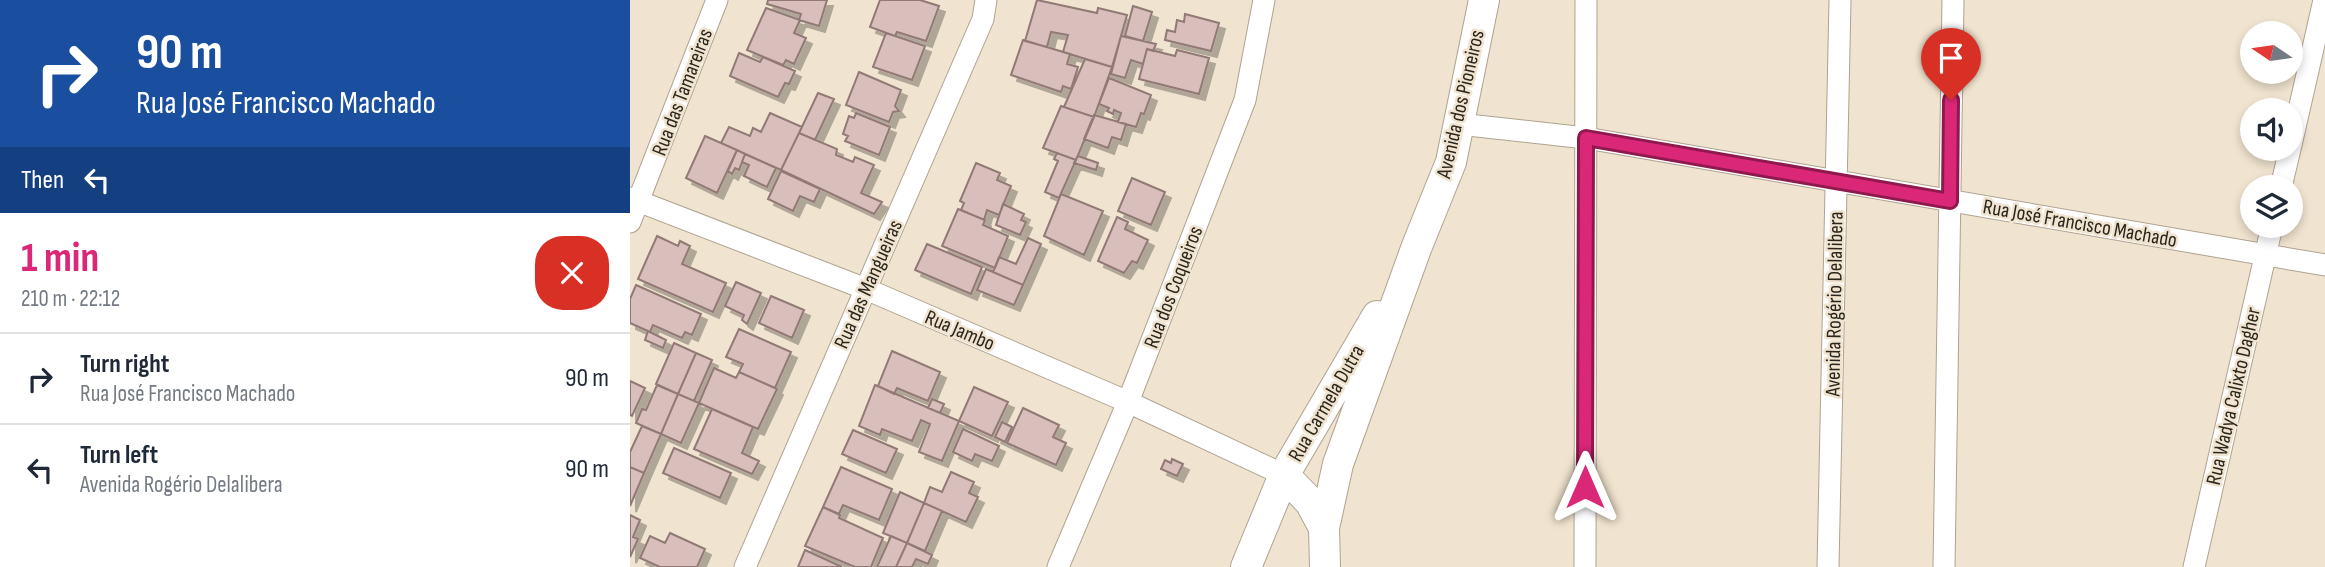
<!DOCTYPE html>
<meta charset="utf-8">
<style>
body{margin:0;font-family:"Sofia Sans Condensed",sans-serif;background:#f6f6f7;color:#1f2937;height:100vh;display:flex;flex-direction:column;font-size:26px;white-space:nowrap}
*{box-sizing:border-box;margin:0}
p{font-size:23px;color:#747a83}
.icon{flex:none;width:38px;height:38px;fill:none;stroke:currentColor;stroke-width:2;stroke-linecap:round;stroke-linejoin:round}
.map{position:relative;flex:1;overflow:hidden}
.side{display:flex;flex-direction:column;background:#fff;width:630px}
.side>*{flex:none}
.hud{background:#1a4fa0;color:#fff;overflow:hidden}
.needle{width:46px;rotate:283deg}
.buttons{position:absolute;left:1610px;top:21px;display:grid;gap:14px}
.buttons a{display:grid;place-items:center;width:63px;height:63px;border-radius:50%;background:#fff;box-shadow:0 4px 10px #0003;font-size:35px}
.pin{position:absolute;display:grid;place-items:center;width:60px;height:60px;color:#fff;margin:-72px -30px;border-radius:50% 50% 50% 0;rotate:-45deg;box-shadow:0 0 7px #0007}
.pin .icon{rotate:45deg}
.me{position:absolute;width:77px;margin:-38px;rotate:0deg;stroke-linejoin:round;filter:drop-shadow(0 0 5px #0008)}
.turn{display:flex;align-items:center;gap:24px;height:147px;padding:0 21px;font-size:32px}
.turn .icon{width:91px;height:91px;stroke-width:2.5}
.turn b{display:block;font-size:49px;line-height:60px}
.then{display:flex;align-items:center;height:66px;padding:0 21px;background:#0003;gap:14px;font-size:26px}
.round{display:grid;place-items:center;flex:none;width:74px;height:74px;border-radius:28px;background:#f6f6f7}
.headline{display:flex;align-items:center;justify-content:space-between;height:119px;padding:0 21px}
h1{font-size:42px;font-weight:700;line-height:52px;color:#db2777}
ul{padding:0;list-style:none}
li{display:flex;align-items:center;gap:21px;height:91px;padding:0 21px;border-top:2px solid #e0e1e3}
li div{flex:1}
li b{display:block;font-size:26px}
li em{font-style:normal}
main{display:flex;flex:1;min-height:0}
.map>svg:first-child{display:block}
.building{fill:#d9bfbb;stroke:#917975;stroke-width:2;filter:url(#shadow)}
.lines{fill:none;stroke-linecap:round;stroke-linejoin:round}
.minor-casing{stroke:#afa390;stroke-width:23}
.secondary-casing{stroke:#afa390;stroke-width:32}
.minor{stroke:#fff;stroke-width:21}
.secondary{stroke:#fff;stroke-width:30}
.route-casing{stroke:#8e194d;stroke-width:18}
.route{stroke:#db2777;stroke-width:12}
.labels{text-anchor:middle;stroke-width:5;stroke-linejoin:round;paint-order:stroke}
.street-label{font-size:21px;fill:#2a251d;stroke:#f0e3cf}
</style>
<main>
<section class="side">
<div class="hud">
<div class="turn"><svg class="icon" aria-label="right" viewBox="0 0 24 24"><path d="M7 20v-9h11M14 6l5 5-5 5"/></svg><div><b>90 m</b>Rua José Francisco Machado</div></div>
<div class="then">Then<svg class="icon" aria-label="left" viewBox="0 0 24 24"><path d="M17 20v-9H6M10 6l-5 5 5 5"/></svg></div>
</div>
<div class="headline"><div><h1>1 min</h1><p>210 m · 22:12</p></div><a class="round" style="background:#d93025;color:#fff"><svg class="icon" aria-label="close" viewBox="0 0 24 24"><path d="M6 6l12 12M18 6L6 18"/></svg></a></div>
<ul>
<li><svg class="icon" aria-label="right" viewBox="0 0 24 24"><path d="M7 20v-9h11M14 6l5 5-5 5"/></svg><div><b>Turn right</b><p>Rua José Francisco Machado</p></div><em>90 m</em></li>
<li><svg class="icon" aria-label="left" viewBox="0 0 24 24"><path d="M17 20v-9H6M10 6l-5 5 5 5"/></svg><div><b>Turn left</b><p>Avenida Rogério Delalibera</p></div><em>90 m</em></li>
</ul>
</section>
<div class="map">
<svg width="1695" height="567" viewBox="0 0 1695 567">
<defs>
<filter id="shadow"><feDropShadow dx="6" dy="6" stdDeviation="0" flood-color="#0004"/></filter>
</defs>
<rect width="100%" height="100%" fill="#f0e3cf"/>
<path class="building" d="M138,0H197L189,26L169,20L171,14L137,4Z
M250,0H290L309,6L296,41L267,32L265,36L240,27Z
M407,0L467,13L468,8L497,15L482,67L433,52L438,35L421,32L417,47L395,41Z
M503,6L522,12L513,41L495,36Z
M136,8L170,20L164,33L176,38L164,64L156,60L153,65L117,50Z
M555,14L589,23L581,51L535,40L537,30L545,32L547,20L554,22Z
M256,33L295,46L282,80L243,67Z
M491,36L526,44L523,51L517,49L513,64L501,60L495,78L481,74Z
M393,40L440,54L437,64L448,67L441,89L433,86L431,92L381,75Z
M517,49L545,56L547,50L579,58L569,94L509,79Z
M109,53L130,62L133,57L165,71L159,84L155,83L148,97L100,76Z
M455,59L482,67L464,117L434,107Z
M229,72L271,90L265,106L269,111L263,112L259,122L216,105Z
M479,78L521,95L514,114L511,113L506,127L488,122L491,113L484,110L483,114L477,111L479,108L469,104Z
M188,93L204,99L185,140L169,133Z
M431,106L464,117L446,160L413,148Z
M140,113L172,127L151,170L91,143L99,127L120,136L123,128L131,132Z
M226,113L260,127L249,155L215,141L218,136L213,134L219,116L224,118Z
M464,115L496,124L491,140L482,137L478,148L454,139Z
M169,133L207,149L206,155L223,162L225,157L244,165L231,193L252,202L244,214L151,170Z
M75,136L107,150L87,193L56,178Z
M107,150L115,154L109,170L105,168L102,174L98,171Z
M427,153L446,160L429,198L415,192L428,161L424,159Z
M115,154L146,168L137,187L114,176L119,165L112,162Z
M448,156L468,163L466,170L444,163Z
M346,163L370,173L367,180L381,186L369,215L357,210L354,220L331,210L334,203L330,201Z
M151,171L190,189L184,202L170,196L163,211L138,199Z
M502,178L535,192L521,225L488,211Z
M431,194L473,211L454,255L414,236Z
M373,204L394,214L391,220L396,222L390,235L366,225Z
M328,209L355,220L353,225L378,236L365,268L312,246Z
M487,217L498,222L495,229L518,240L507,263L502,261L494,273L468,261Z
M27,236L48,246L50,241L60,246L52,264L96,283L83,312L8,279Z
M398,238L411,244L393,285L363,272L369,257L386,264Z
M297,244L352,267L341,294L285,270Z
M356,269L393,285L384,305L347,290Z
M106,282L131,293L117,324L112,320L114,315L95,306Z
M6,285L71,314L62,335L55,332L52,338L23,325L20,332L0,323V299Z
M141,296L174,310L162,338L129,323Z
M109,329L161,352L145,388L109,372L113,364L96,357Z
M18,331L36,340L33,348L15,340Z
M44,343L66,353L48,394L26,384Z
M262,351L310,372L298,401L267,388L264,394L248,386Z
M66,353L82,360L64,401L48,394Z
M84,368L106,378L109,372L147,389L128,429L69,403Z
M0,381L15,388L2,416L0,415Z
M27,385L48,394L31,434L6,423L12,409L16,410Z
M245,385L329,421L312,461L289,452L300,424L291,420L282,441L252,429L250,435L229,426Z
M344,387L378,402L362,436L329,421Z
M48,394L69,403L51,443L31,434Z
M302,399L314,404L310,413L298,408Z
M393,408L429,425L423,437L436,443L426,465L377,443Z
M82,409L123,427L112,453L129,461L122,474L64,449Z
M372,422L382,427L375,442L365,437Z
M12,426L31,434L14,473L0,467V452Z
M333,429L369,446L362,461L345,454L342,461L323,452Z
M223,430L267,449L256,473L212,454Z
M44,448L101,473L90,498L33,473Z
M542,459L553,464L547,476L531,469L535,460L541,463Z
M0,467L14,473L0,506Z
M211,467L262,489L249,520L213,505L209,514L193,507Z
M321,472L344,482L339,493L348,497L336,522L294,503L300,487L312,492Z
M270,492L294,503L277,543L253,533Z
M294,503L312,511L295,551L277,543Z
M193,507L210,515L209,518L253,538L241,567H225L175,546Z
M0,515L10,520L3,537L8,539L0,557Z
M40,533L75,549L67,567H30L10,558L20,536L35,543Z
M261,536L277,543L266,567H247Z
M277,543L302,555L298,564L286,559L282,567H266Z
M175,550L212,567H168Z"/>
<g class="lines">
<defs>
<path id="minor" d="M829,124L956,138L1695,265
M1661,145L1694,0
M1651,187L1660,149
M0,198L236,289L498,402L654,475
M0,222L87,0
M115,567L353,19L356,0
M428,567L498,402L615,100L634,0
M955,567L956,0
M1198,567L1210,0
M1314,567L1323,0
M1564,567L1642,226"/>
<path id="secondary" d="M654,475L680,502L694,528
M616,567L654,475L747,316
M695,567L694,528L708,464L787,246L821,162L854,0"/>
</defs>
<use href="#minor" class="minor-casing"/>
<use href="#secondary" class="secondary-casing"/>
<use href="#minor" class="minor"/>
<use href="#secondary" class="secondary"/>
</g>
<g class="lines">
<defs>
<path id="route" d="M955,487L956,138L1320,201L1321,100"/>
</defs>
<use href="#route" class="route-casing"/>
<use href="#route" class="route"/>
</g>
<g class="labels">
<g class="street-label">
<text transform="translate(52 92) rotate(-69)" y="7">Rua das Tamareiras</text>
<text transform="translate(830 104) rotate(-77)" y="7">Avenida dos Pioneiros</text>
<text transform="translate(1450 223) rotate(10)" y="7">Rua José Francisco Machado</text>
<text transform="translate(238 284) rotate(-66)" y="7">Rua das Mangueiras</text>
<text transform="translate(543 287) rotate(-69)" y="7">Rua dos Coqueiros</text>
<text transform="translate(1204 304) rotate(-89)" y="7">Avenida Rogério Delalibera</text>
<text transform="translate(330 330) rotate(23)" y="7">Rua Jambo</text>
<text transform="translate(1603 396) rotate(-77)" y="7">Rua Wadya Calixto Dagher</text>
<text transform="translate(696 403) rotate(-60)" y="7">Rua Carmela Dutra</text>
</g>
</g>
</svg>
<div class="buttons">
<a><svg class="needle" viewBox="-14 -14 28 28"><path d="M0-13l5 13h-10z" fill="#e53935"/><path d="M0 13l5-13h-10z" fill="#747a83"/></svg></a>
<a><svg class="icon" aria-label="sound" viewBox="0 0 24 24"><path d="M4 9h4l5-4v14l-5-4H4zM17 9q2 3 0 6"/></svg></a>
<a><svg class="icon" aria-label="layers" viewBox="0 0 24 24"><path d="M12 4l9 5-9 5-9-5zM3 14l9 5 9-5"/></svg></a>
</div>
<div class="pin" style="left:1321px;top:100px;background:#d93025"><svg class="icon" aria-label="arrive" viewBox="0 0 24 24"><path d="M6 21V4h12l-3 4 3 4H6"/></svg></div>
<svg class="me" style="left:955px;top:487px" viewBox="-20 -20 40 40"><path d="M0-17L14 15 0 8-14 15z" fill="#db2777" stroke="#fff" stroke-width="4"/></svg>
</div>
</main>
